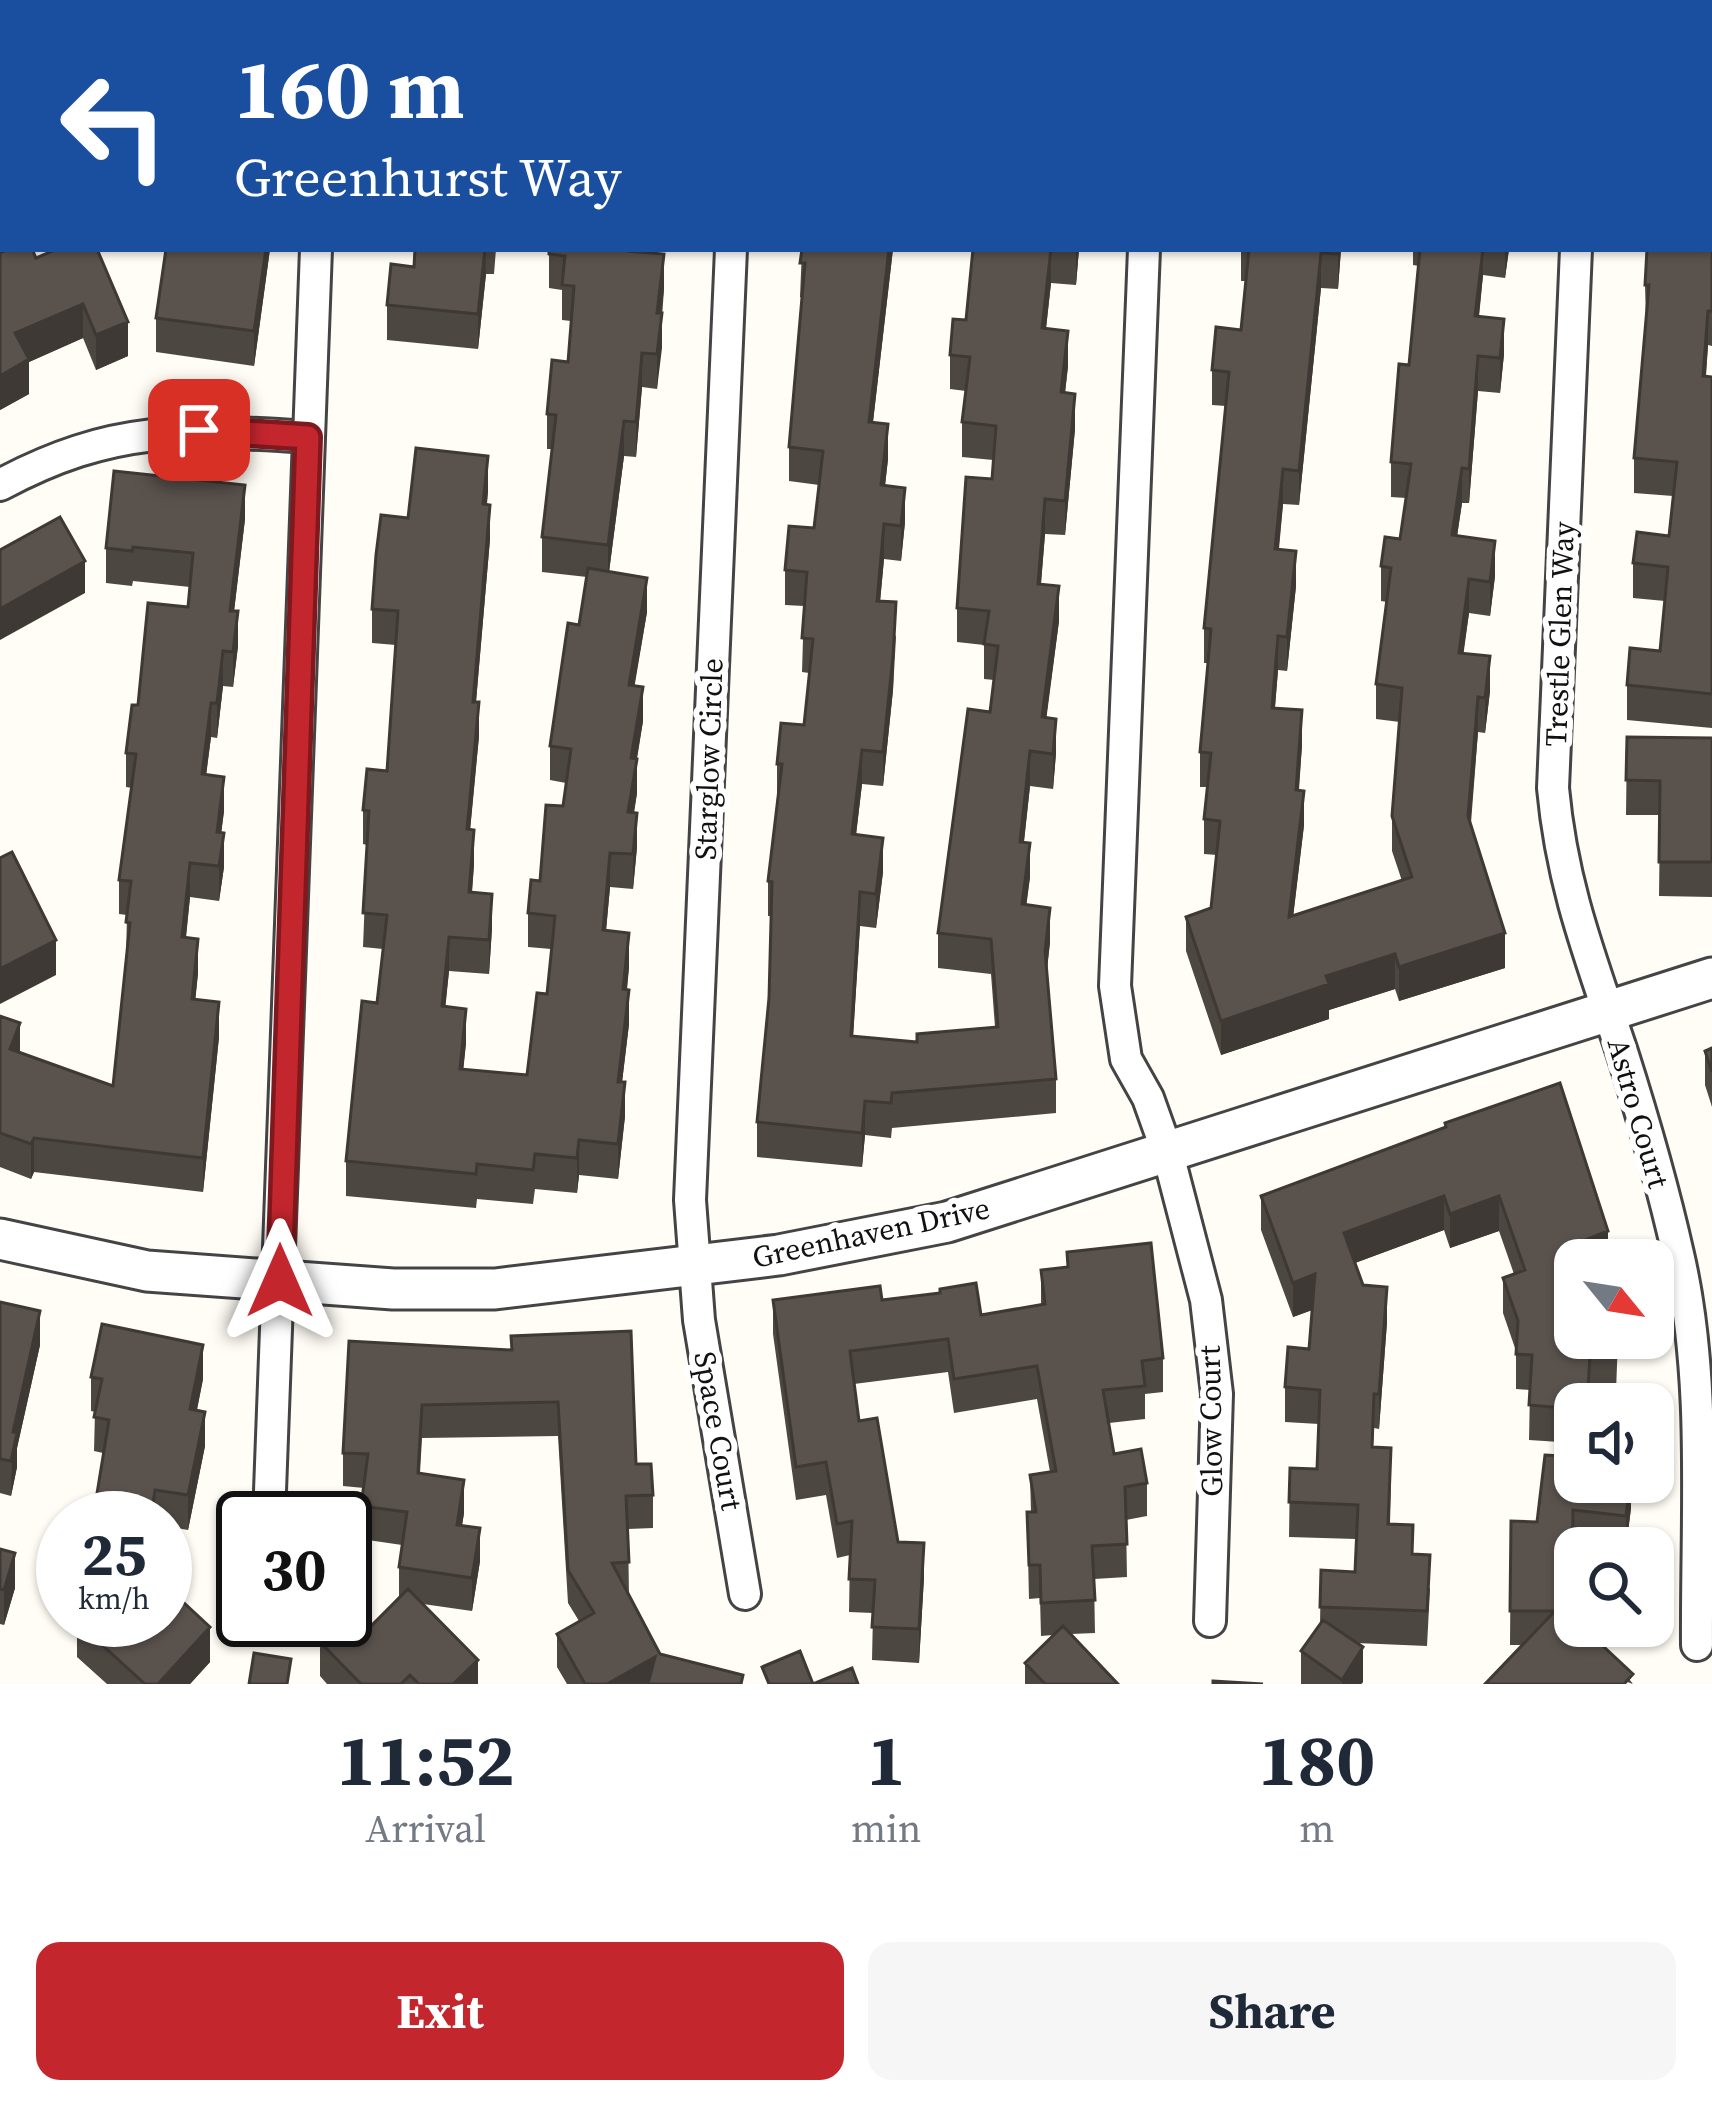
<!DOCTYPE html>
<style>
body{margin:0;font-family:"Source Serif 4",serif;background:#f6f6f7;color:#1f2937;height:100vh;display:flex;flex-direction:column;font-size:45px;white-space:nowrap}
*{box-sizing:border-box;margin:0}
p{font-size:39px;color:#747a83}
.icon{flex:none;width:66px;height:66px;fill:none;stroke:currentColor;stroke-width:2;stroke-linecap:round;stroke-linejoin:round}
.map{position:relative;height:1684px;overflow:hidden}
.sheet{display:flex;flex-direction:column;background:#fff;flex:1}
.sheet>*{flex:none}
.hud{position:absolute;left:0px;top:0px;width:1713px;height:252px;box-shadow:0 3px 9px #0004;background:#1a4fa0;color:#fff;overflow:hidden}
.needle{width:78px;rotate:120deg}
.buttons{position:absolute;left:1554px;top:1239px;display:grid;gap:24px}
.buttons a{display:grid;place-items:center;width:120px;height:120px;border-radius:24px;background:#fff;box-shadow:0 3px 9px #0004;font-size:60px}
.speed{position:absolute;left:36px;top:1491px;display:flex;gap:24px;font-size:60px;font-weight:700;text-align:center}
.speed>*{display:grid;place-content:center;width:156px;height:156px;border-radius:50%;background:#fff;box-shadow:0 3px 9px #0004;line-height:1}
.speed small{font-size:30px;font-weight:400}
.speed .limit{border:6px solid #111;border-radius:18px;background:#fff;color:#111}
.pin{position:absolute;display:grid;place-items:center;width:102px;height:102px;color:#fff;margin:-51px;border-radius:24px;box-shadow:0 6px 18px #0006}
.me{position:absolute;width:132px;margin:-66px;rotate:0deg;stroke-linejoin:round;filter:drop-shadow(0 0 9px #0008)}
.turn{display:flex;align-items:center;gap:42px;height:252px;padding:0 36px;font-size:54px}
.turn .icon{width:156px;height:156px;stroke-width:2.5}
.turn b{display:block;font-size:84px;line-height:102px}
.eta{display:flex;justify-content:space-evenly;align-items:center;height:204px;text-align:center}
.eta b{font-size:72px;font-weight:700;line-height:84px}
.cta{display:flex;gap:24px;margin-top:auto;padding:24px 36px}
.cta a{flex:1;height:138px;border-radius:24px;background:#c4262e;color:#fff;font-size:48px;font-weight:700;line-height:138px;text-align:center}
.cta a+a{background:#f6f6f7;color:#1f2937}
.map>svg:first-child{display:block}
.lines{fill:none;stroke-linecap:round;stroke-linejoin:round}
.minor-casing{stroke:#444;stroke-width:36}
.tertiary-casing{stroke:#444;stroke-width:45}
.minor{stroke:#fff;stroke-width:30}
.tertiary{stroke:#fff;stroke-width:39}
.wall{fill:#4d4742}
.shaded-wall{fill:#3f3936}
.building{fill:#5a524d;stroke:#3f3936;stroke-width:3}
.route-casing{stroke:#7f191e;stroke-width:30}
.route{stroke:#c4262e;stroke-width:21}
.labels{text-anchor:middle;stroke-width:12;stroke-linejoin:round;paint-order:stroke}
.street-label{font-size:30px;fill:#111;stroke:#fff}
</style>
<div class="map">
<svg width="1712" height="1684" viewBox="0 0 1712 1684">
<rect width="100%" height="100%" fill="#fffdf5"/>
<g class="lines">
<defs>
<path id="minor" d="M0,3L5,0
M328,3V0
M741,3V0
M1154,3L1155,0
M1586,3V0
M731,249L690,1200L699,1320L745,1594
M1144,249L1115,986L1126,1059L1148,1098L1168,1154L1206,1300L1217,1394L1210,1621
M1576,249L1553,788C1562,887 1591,959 1622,1052C1643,1118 1663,1187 1678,1254C1707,1378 1696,1518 1697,1645
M0,485C112,425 185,429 308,437
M269,1518L316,249"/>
<path id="tertiary" d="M0,1239L147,1271L393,1289H495L779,1255L947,1222L1712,978"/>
</defs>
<use href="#minor" class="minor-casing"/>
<use href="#tertiary" class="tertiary-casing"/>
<use href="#minor" class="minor"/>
<use href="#tertiary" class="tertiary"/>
</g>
<path class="wall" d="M403,0H502V3H403Z
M813,0H932V3H813Z
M986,0H1094V3H985Z
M1410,0H1522L1521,3H1410Z
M1712,0V346L1708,345L1706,376L1712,377V728L1627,720V685L1660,651L1665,601L1633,598V563L1669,536L1673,496L1634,493V458L1646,320L1645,285L1710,249Z
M57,249L128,356L96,370L83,338L29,362V394L0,410V253L36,258Z
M270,249L254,366L156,352V318Z
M415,249H496L494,274H486L478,349L387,340V305L414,267Z
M549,249L632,251L664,289L657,389L642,387L636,457L624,456L609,572L647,612L634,686L643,721L637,759V793L634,813L637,847L633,889L610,887L606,930L629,967L627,990L629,1024L622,1082L625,1116L618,1179L579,1175L577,1193L535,1189L533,1204L477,1199L476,1208L346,1196V1161L377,1003L383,949L363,947L367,845L363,844V810L387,771L396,645L372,643V609L408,518L488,491L487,504L490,539L476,702L479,736L470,829L474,864L472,893L492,928L489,974L449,971L445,1007L466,1043L463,1069L527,1075L547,994L551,949L528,947V913L563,806L566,783L550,780V746L579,625L587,577L542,572V537L552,449H547V414L568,362L571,321L562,320V290L549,288Z
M802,249H893L873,422L888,459L885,486L905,522L901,561L884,559L880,601L896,637L893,690L883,786L862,784L856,835L883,872L876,928L860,926L853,1036L917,1042L995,1027L991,974L938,968V933L990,712L994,680L984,679V645L957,642V608L992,479L993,460L962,457V422L966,391L950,389V355L966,320L973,249H1079L1076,285L1051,283L1046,329L1068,366L1065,393L1075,429L1065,535L1045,534L1041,584L1059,621L1046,718L1056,753L1053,789L1030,786L1024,842L1030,877L1026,905L1050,942L1047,970L1056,1079V1113L892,1128L891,1138L865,1135L862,1167L757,1157V1122L769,998L771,916H768V881L777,798V764L804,725L809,673L802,672L804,606L785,605V570L814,528L819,485L789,481V447L802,298L800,297Z
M1241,249H1341L1338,289L1321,288L1299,505L1283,504L1279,549L1296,586L1287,671L1278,670L1275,708L1302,745L1299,790L1304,825L1293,916L1402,881L1392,851V816L1400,722L1376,719V684L1387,602L1381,601V566L1400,539L1406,498L1391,497V462L1409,365L1419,266L1413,265V249H1509L1505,278L1483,275L1479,317L1504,354L1500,393L1478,391L1469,503H1462L1457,536L1495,576L1490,616L1469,613L1463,653L1490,691L1485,733L1478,732L1471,823L1505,968L1399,1001L1395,989L1329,1010V1019L1221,1055L1186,951V917L1211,908L1217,855L1204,854V819L1207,787H1200V752L1208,663H1204V628L1226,406L1212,405V370L1241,330L1245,281H1241Z
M245,519L234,611L238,646L233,687L223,686L217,738L211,737L206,774L224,811L221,833L224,867L219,901L190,897L186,938L198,973L195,1000L219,1037L203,1192L34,1172L31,1179L0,1167V1016L20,1052L113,1086L126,957L127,915L119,914V880L132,788L126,787V753L138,705L188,607L190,587L133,581L132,586L106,583V548Z
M1627,737L1712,738V897L1659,896L1660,815H1626Z
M1712,1048V1107L1705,1085V1051Z
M1445,1123L1608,1260H1575L1618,1338L1616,1392L1590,1390L1589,1404H1575V1443L1529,1440L1530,1390L1516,1389V1351L1503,1313V1278L1514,1274L1499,1231L1450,1248L1444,1230L1355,1263L1363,1285L1387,1322L1379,1429L1374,1428L1373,1447L1391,1482L1390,1524L1413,1554L1430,1589L1427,1646L1356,1643L1363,1682L1361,1684H1301V1651L1320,1624L1321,1570L1355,1572L1356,1539L1289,1537L1290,1468L1317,1469L1319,1424L1285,1422V1387L1309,1349L1312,1310L1293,1317L1261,1230V1196L1445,1128Z
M1067,1252L1163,1358V1392L1145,1394V1419L1109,1423L1114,1454L1147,1483V1516L1126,1520L1127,1577L1094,1579L1095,1633L1071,1634L1118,1684H1025V1663L1053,1635L1041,1636L1040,1598L1029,1599L1027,1512H1031L1030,1475L1050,1472L1037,1399L954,1413L948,1372L854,1384L859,1421L898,1542L924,1577L919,1663L872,1660L873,1613L849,1612L850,1555L837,1558L826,1495L796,1500L773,1334V1300H882L981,1315L1041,1305V1270L1067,1267Z
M0,1302L40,1345L17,1448V1467L11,1496L0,1493Z
M511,1350L636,1464L653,1495V1528L628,1529L629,1596L660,1654L743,1684H567L557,1667V1634L579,1621L568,1603L558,1436L422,1438L420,1473L464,1513L462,1525L480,1561L472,1611L423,1604L478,1684H327L320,1676V1642L367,1630L399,1598V1567L402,1545L361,1539V1506L364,1488L343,1486V1453Z
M91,1377L203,1379L197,1410L205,1446L188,1530L165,1526V1518H93L103,1453L94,1451L95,1412L91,1411Z
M1575,1482H1631V1508L1626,1548L1573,1544V1573L1603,1646L1633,1684L1522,1645H1510L1511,1521L1537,1522Z
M0,1549L15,1588L4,1625L0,1624Z
M77,1622L210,1662L190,1684H107L77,1657Z"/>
<path class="shaded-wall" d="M3,126V157L0,159V128Z
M266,249H270L254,366V331Z
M485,249L486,274L478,349V314Z
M889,249H893L869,456V422Z
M1051,249V283L1042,363V328Z
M1076,249H1079L1076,285Z
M1338,249H1341L1338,289Z
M1483,249V275L1475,351V316Z
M1505,249H1509L1505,278Z
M1321,253V288L1299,505V471Z
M664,254V289L657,347V313Z
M83,304V338L29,362V394L0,410V376L15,333Z
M1708,311V345L1703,411V376Z
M662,313V348L657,389V354Z
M1504,319V354L1500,393V358Z
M128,322V356L96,370V335Z
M1068,331V366L1061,427V392Z
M642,353V387L636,457V422Z
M1478,356V391L1469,503V469Z
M1075,394V429L1065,535V501Z
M624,421V456L608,580V545Z
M888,424V459L881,520V485Z
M488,456V491L483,538V504Z
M1462,468V503L1452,570V535Z
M1283,469V504L1275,584V549Z
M245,485V519L230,645V611Z
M905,488V522L901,561V526Z
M1045,499V534L1038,618V584Z
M490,505V539L473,736V702Z
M884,524V559L877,635V601Z
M1495,541V576L1490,616V582Z
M1296,551V586L1287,671V637Z
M85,561V593L0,640V609Z
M647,578V612L629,719V685Z
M1469,579V613L1459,687V653Z
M1059,586V621L1042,752V717Z
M896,602L893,690L883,786V752Z
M238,611V646L233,687V652Z
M1278,636V670L1272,742V708Z
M223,651V686L217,738V703Z
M1490,656V691L1485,733V698Z
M643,687V721L631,792V758Z
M1478,697V732L1468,850V816Z
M479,702V736L467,863V829Z
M211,703V737L202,808V774Z
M1302,710V745L1296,824V790Z
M1056,719V753L1053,789V754Z
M862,750V784L852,868V834Z
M1030,751V786L1020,876V842Z
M637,759V793L628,847V812Z
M224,777V811L217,867V832Z
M1304,791V825L1289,952V917Z
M637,813V847L633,889V854Z
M474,830V864L469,927V892Z
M224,833V867L219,901V866Z
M883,838V872L876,928V894Z
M1030,843V877L1022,939V904Z
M610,853V887L603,964V930Z
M190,863V897L182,972V937Z
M860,892V926L851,1071V1036Z
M492,894V928L489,974V940Z
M1050,908V942L1045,985V951Z
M629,933V967L623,1023V989Z
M1505,933V968L1399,1001V967Z
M449,937V971L442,1041V1006Z
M198,939V973L192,1034V999Z
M56,940V975L0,1004V969Z
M1395,954V989L1329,1010V1019L1221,1055V1021L1326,976Z
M629,990V1024L618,1116V1082Z
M219,1002V1037L203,1192V1158Z
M466,1009V1043L460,1103V1069Z
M20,1023V1057L10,1049Z
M625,1082V1116L618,1179V1144Z
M865,1101V1135L862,1167V1133Z
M34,1138V1172L31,1179V1144Z
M579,1140V1175L577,1193V1158Z
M1444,1196V1230L1344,1267V1233Z
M1499,1196V1231L1450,1248V1214Z
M1608,1231V1260H1585V1240Z
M1315,1274V1309L1293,1317V1283Z
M1387,1287V1322L1379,1429V1394Z
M40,1311V1345L17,1448V1467L11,1496L13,1432Z
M203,1345V1379L190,1443V1409Z
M205,1412V1446L188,1530V1495Z
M464,1480V1513L457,1558V1525Z
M1630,1482L1631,1508L1626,1548V1516Z
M480,1528V1561L472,1611V1578Z
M924,1543V1577L919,1663V1629Z
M15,1553V1588L4,1625V1590Z
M210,1627V1662L190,1684H158Z
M1363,1647V1682L1361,1684H1342V1680Z
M655,1657V1684H607Z
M478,1660V1684H453Z"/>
<path class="building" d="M139,0H255L261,1V3H139Z
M433,0H499V3H433Z
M600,0H676V3H599Z
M843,0H930V3H842Z
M986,0H1064L1063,3H985Z
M1246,0L1272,2V0H1351V3H1246Z
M1429,0H1518L1517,3H1428Z
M1658,0H1712V311H1708L1703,376L1712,377V694L1627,685L1630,648L1660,651L1668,567L1633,563L1637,532L1669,536L1677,462L1634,458L1649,285H1645L1647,249H1710V3H1658Z
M3,60V126L0,128V62Z
M9,249H32L36,258L57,249H97L128,322L96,335L83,304L15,333L29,359L0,376V253Z
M166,249H266L254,331L156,318Z
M415,249H485L478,314L387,305L391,264L414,267Z
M549,249H628V251L664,254L657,313H662L657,354L642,353L636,422L624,421L608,545L542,537L556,415L547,414L552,360L568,362L574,286L562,285L565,256L549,254Z
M802,249H889L869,422L888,424L881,485L905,488L901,526L884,524L877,601L896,602L893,656L883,752L862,750L852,834L883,838L876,894L860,892L851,1036L917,1042V1034L998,1027L991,939L938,933L968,709L990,712L998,646L984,644L989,611L957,608L966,477L992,479L996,426L962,422L970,357L950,355L953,319L966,320L973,249H1051L1042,328L1068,331L1061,392L1075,394L1065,501L1045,499L1038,584L1059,586L1042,717L1056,719L1053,754L1030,751L1020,842L1030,843L1022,904L1050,908L1045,951L1056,1079L892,1093L891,1103L865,1101L862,1133L757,1122L769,998L772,882L768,881L782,764H777L781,723L804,725L813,639L802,638L807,572L785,570L789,526L814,528L823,451L789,447L805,263H800Z
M1249,249H1338V254L1321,253L1299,471L1283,469L1275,549L1296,551L1287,637L1278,636L1272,708L1302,710L1296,790L1304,791L1289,917L1412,877L1392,816L1402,688L1376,684L1391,568L1381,566L1385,537L1400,539L1411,464L1391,462L1399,364L1409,365L1420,249H1483L1475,316L1504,319L1500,358L1478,356L1469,469L1462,468L1452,535L1495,541L1490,582L1469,579L1459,653L1490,656L1485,698L1478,697L1468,816L1505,933L1399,967L1395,954L1326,976L1329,984L1221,1021L1186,917L1211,908L1220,821L1204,819L1211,753L1200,752L1211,629L1204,628L1229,372L1212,370L1216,327L1241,330Z
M416,448L488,456L483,504L490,505L473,702H479L467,829L474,830L469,892L492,894L489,940L449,937L442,1006L466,1009L460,1069L527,1075L537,993L547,994L555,916L528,913L531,880L540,881L546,805L563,806L571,749L550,746L568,623L579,625L588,568L647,578L629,685L643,687L631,758L637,759L628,812L637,813L633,854L610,853L603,930L629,933L623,989L629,990L618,1082H625L618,1144L579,1140L577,1158L535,1154L533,1170L477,1164L476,1174L346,1161L362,1001L377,1003L387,915L363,913L369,811L363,810L367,769L387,771L398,611L372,609L376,555L381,515L408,518Z
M114,471L245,485L230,611H238L233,652L223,651L217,703H211L202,774L224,777L217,832L224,833L219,866L190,863L182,937L198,939L192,999L219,1002L203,1158L34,1138L31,1144L0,1133V1016L20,1023L10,1049L113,1086L130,923L126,922L131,881L119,880L136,754L126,753L132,705H138L148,603L188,607L193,553L133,547L132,551L106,548Z
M60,517L85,561L0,609V550Z
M1627,737L1712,738V862H1659L1660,781L1626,780Z
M12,852L56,940L0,969V858Z
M1712,1048V1072L1705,1051Z
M1560,1083L1608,1231L1585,1240L1592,1260H1575V1338H1618L1616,1357L1590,1356L1587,1404H1575V1409L1529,1405L1532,1355L1516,1354L1518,1321L1503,1278L1525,1270L1499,1196L1450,1214L1444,1196L1344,1233L1363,1285L1387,1287L1379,1394H1374L1372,1447L1391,1448L1388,1524L1413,1525L1412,1554L1430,1555L1427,1611L1320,1607L1321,1570L1355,1572L1358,1505L1289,1502L1290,1468L1317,1469L1320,1390L1285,1387L1288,1347L1309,1349L1315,1274L1293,1283L1261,1196L1446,1127L1445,1123Z
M1151,1243L1163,1358L1142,1361L1145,1386L1103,1390L1114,1454L1141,1449L1147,1483L1125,1487L1127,1544L1092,1546L1095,1600L1041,1603L1040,1565H1029L1027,1512H1036L1030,1475L1056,1471L1037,1366L954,1379L948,1339L850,1351L859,1421L877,1418L898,1542L924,1543L919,1629L872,1627L875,1580L849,1579L852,1521L837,1524L826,1462L796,1467L773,1300L880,1286L882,1300L940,1293V1289L976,1283L981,1315L1045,1304L1041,1270L1068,1267L1067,1252Z
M0,1302L40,1311L13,1432L17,1433L11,1461L0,1459Z
M102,1324L203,1345L190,1409L205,1412L188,1495L155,1490L151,1518H93L109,1420L94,1417L102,1379L91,1377Z
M631,1331L636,1464H651L653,1495L626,1496L629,1562L612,1563L660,1654L743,1675L741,1684H648L655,1657L607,1684H585L557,1634L594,1613L568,1570L558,1402L422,1405L418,1473L464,1480L457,1525L480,1528L472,1578L399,1567L407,1512L361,1506L368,1454L343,1453L349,1341L512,1350L511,1336Z
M1545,1455L1575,1457V1482H1630L1626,1516L1573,1510L1572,1573H1575V1626H1603V1646L1633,1674L1624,1684H1485L1555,1611H1510L1511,1521L1537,1522Z
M0,1549L15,1553L4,1590L0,1589Z
M408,1589L478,1660L453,1684H419L410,1675L401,1684H361L320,1642L342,1620H345V1617L350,1612L367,1630Z
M182,1601L210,1627L158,1684H145L77,1622L79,1620H165Z
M1323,1620L1363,1647L1342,1680L1301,1651Z
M1063,1626L1118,1684H1045L1025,1663Z
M800,1651L813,1684L852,1668L858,1684H769L762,1667Z
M254,1653L291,1659L287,1684H249Z
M1213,1681L1263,1684H1213Z"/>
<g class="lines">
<defs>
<path id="route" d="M199,430L308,437L280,1281"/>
</defs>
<use href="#route" class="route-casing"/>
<use href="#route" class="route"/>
</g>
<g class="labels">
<g class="street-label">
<text transform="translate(1560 634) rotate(-88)" y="10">Trestle Glen Way</text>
<text transform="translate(709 759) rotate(-88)" y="10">Starglow Circle</text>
<text transform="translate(1638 1113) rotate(74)" y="10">Astro Court</text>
<text transform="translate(871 1233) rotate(-12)" y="10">Greenhaven Drive</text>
<text transform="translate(1211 1421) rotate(-91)" y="10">Glow Court</text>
<text transform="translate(718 1431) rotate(80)" y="10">Space Court</text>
</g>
</g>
</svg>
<div class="buttons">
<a><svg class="needle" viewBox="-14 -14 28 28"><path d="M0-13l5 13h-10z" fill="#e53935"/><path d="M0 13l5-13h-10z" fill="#747a83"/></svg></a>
<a><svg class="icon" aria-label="sound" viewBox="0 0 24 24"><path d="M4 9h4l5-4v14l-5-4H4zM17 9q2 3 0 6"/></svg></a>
<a><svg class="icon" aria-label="search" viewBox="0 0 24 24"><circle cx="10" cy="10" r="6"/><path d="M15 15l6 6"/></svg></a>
</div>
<div class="speed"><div>25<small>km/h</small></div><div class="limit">30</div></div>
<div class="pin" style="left:199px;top:430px;background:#d93025"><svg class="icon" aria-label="arrive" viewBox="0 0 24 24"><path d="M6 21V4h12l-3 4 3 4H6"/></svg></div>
<svg class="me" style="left:280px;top:1281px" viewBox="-20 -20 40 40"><path d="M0-17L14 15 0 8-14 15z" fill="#c4262e" stroke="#fff" stroke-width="4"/></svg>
<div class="hud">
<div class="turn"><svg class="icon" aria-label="left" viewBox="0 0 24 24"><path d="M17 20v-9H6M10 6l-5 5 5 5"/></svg><div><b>160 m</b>Greenhurst Way</div></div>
</div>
</div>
<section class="sheet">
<div class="eta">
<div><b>11:52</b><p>Arrival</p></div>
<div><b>1</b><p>min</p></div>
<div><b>180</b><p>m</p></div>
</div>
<div class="cta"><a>Exit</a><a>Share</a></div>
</section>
